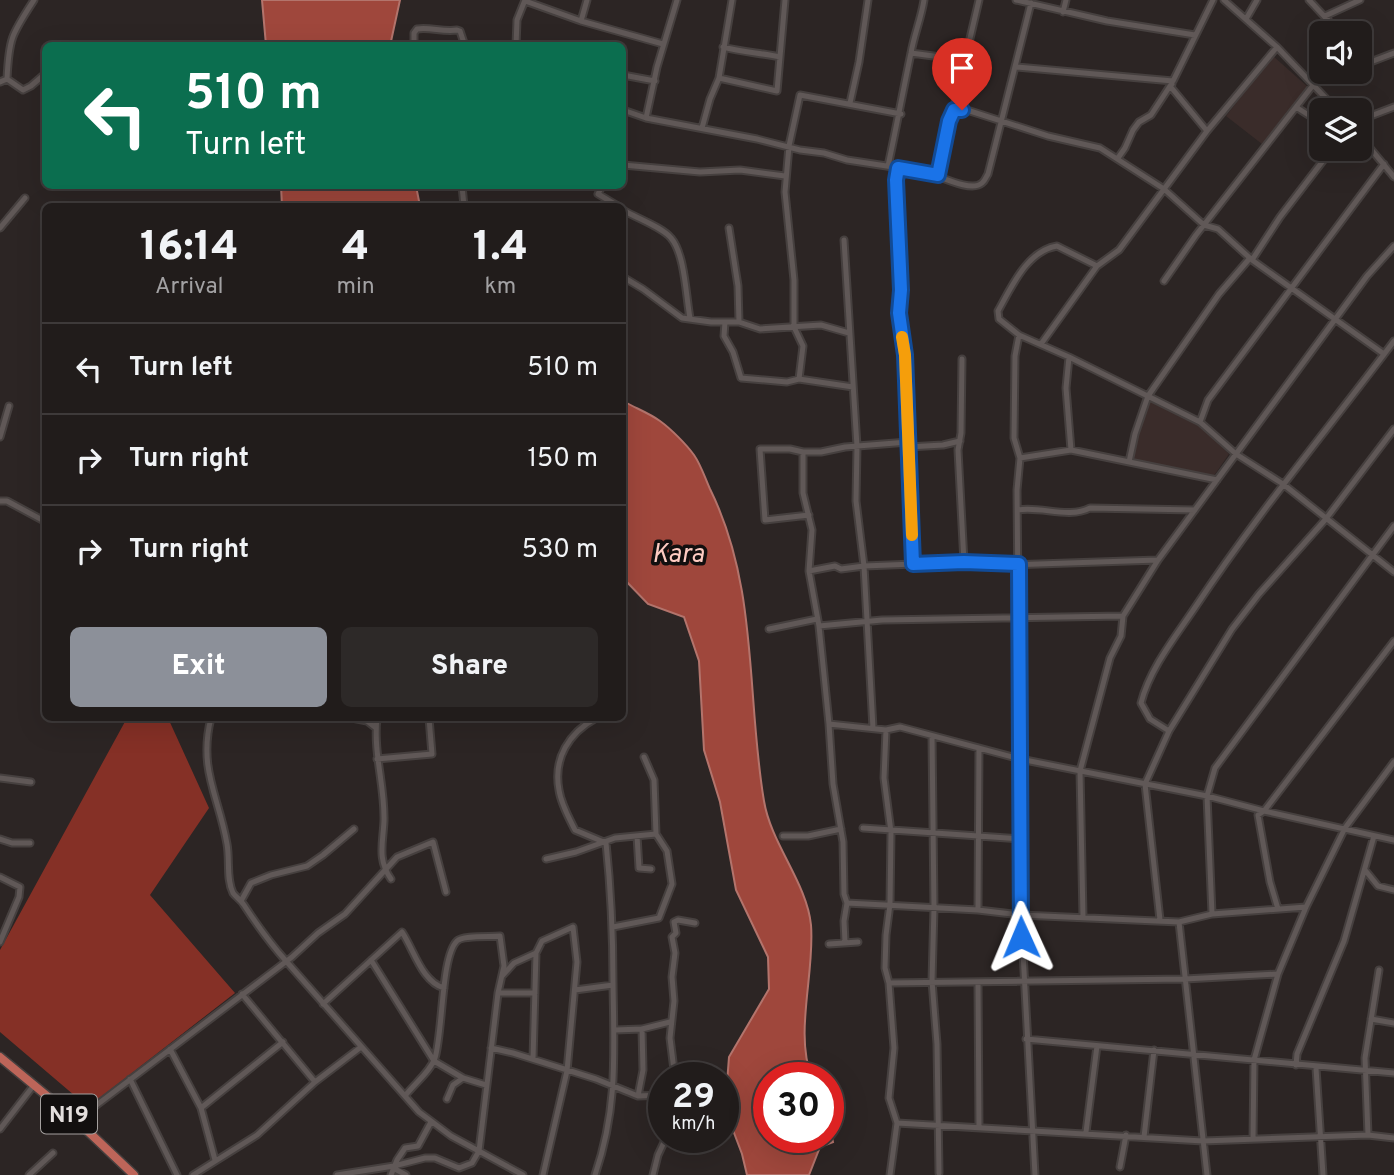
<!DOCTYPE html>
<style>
body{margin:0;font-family:Overpass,sans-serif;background:#2d2928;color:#f1f3f6;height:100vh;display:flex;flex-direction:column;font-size:26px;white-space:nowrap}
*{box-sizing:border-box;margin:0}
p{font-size:23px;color:#a2a1a3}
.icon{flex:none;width:38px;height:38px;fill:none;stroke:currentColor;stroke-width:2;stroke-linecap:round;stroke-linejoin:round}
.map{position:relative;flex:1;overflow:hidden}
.sheet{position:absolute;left:42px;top:203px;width:584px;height:518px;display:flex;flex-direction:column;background:#211c1b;border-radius:10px;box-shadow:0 7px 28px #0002,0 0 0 2px #3e3a3a}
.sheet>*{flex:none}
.top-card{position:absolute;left:42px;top:42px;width:584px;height:147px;border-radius:10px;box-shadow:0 7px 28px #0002,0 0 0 2px #3e3a3a;background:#0b6e4f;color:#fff;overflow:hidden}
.tools{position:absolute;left:1309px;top:21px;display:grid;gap:14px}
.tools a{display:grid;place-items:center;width:63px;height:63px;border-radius:10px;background:#211c1b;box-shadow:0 7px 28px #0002,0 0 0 2px #3e3a3a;font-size:35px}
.speed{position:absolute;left:648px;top:1062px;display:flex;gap:14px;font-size:35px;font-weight:700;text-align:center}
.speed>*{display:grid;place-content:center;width:91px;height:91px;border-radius:50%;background:#211c1b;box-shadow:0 7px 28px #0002,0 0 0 2px #3e3a3a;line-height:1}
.speed small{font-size:18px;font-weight:400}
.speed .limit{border:10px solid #d22;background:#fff;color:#111}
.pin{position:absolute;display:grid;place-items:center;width:60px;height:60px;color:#fff;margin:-72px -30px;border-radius:50% 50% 50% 0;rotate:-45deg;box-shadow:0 0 7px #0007}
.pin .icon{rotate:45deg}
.me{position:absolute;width:77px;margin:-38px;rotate:359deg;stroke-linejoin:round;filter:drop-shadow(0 0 5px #0008)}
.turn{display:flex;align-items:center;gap:24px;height:147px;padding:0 28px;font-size:32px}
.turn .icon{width:91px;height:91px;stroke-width:2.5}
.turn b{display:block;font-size:49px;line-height:60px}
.eta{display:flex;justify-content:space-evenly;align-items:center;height:119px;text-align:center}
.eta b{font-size:42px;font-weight:800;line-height:49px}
.primary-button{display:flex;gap:14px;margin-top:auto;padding:14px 28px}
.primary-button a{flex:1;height:80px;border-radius:10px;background:#8c9099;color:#fff;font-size:28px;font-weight:800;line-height:80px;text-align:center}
.primary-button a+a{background:#2d2928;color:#f1f3f6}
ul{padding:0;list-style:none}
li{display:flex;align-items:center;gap:21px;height:91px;padding:0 28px;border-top:2px solid #3e3a3a}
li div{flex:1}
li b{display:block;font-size:26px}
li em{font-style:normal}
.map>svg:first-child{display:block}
.built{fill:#3a2c2a}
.forest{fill:#853026}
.water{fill:#9f473c;stroke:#b3746c;stroke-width:2}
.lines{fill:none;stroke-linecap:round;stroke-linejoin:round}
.street-casing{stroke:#46403f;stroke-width:9}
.primary-casing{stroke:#46403f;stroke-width:11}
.street{stroke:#605857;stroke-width:5}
.primary{stroke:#bd6559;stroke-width:8}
.route-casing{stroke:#114b97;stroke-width:18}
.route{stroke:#1a73e8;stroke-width:12}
.slow{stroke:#f59e0b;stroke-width:12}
.labels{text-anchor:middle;stroke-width:7;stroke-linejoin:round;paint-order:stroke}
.shield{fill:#120f0f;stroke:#a4a09f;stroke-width:2}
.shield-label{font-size:23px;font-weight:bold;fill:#e3dedd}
.water-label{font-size:26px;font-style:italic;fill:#fecbc2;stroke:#120f0f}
</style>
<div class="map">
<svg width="1394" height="1175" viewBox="0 0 1394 1175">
<rect width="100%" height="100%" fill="#2c2524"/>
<path class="built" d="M1273,56L1308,87L1262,144L1226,116Z
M1149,401L1198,424L1229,454L1213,477L1132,461L1137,436Z"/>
<path class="forest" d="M127,718H168L209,808L150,895L235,993L88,1107L0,1032V950Z"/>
<path class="water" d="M262,0H400L390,46L266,45Z
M281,186H416L420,206H282Z
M623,401C635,408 649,413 660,421C671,429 686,444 694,455C701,465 705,478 710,489C759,588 746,695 764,801C771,844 807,883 811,925C815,973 794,1034 812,1078H768V1138H828V1119L833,1142L820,1147L809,1175H747L742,1154L725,1109L729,1057L769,989L768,957L736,890L720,802L704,750L699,661L684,617L648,604L623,578Z"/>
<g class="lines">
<defs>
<path id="street" d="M1016,0L1107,21L1195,35
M1224,0L1277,47L1337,110
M1309,0L1340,33
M525,1L581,21L663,44
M1063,12L1066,0
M1325,16L1360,0
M1246,19L1257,0
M581,21L587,0
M414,46V33L417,29C430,27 443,32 457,30L460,31L464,43L472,46
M516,46L517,20L525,0
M723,47C742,52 761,53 780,57
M911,53L963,60
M1360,55L1367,63
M1360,66L1394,53
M1017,67L1173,81L1213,0
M623,75L655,81
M719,78L777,91L785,0
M7,79C9,37 12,34 34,0
M0,82L7,79L23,90L31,86L46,73
M1172,84L1170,86L1207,131
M850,103L859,62L868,0
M1296,107L1321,123
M623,110L646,118L757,139L800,150L824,153L847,160L926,172C938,175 971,193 982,183C985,181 986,177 988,174L1031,3
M954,110L970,111L1048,136L1100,148L1164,189L1204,225L1218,229L1252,260L1384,354
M646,118L657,67L677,0
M1360,120L1394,107
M702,128L710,99L719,78L732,0
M1360,136L1394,177
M1118,158L1125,148L1133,130L1139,122L1151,115L1170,86
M623,165L700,172L740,170L785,176
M888,166C896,129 903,91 911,53C914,35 921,19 924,0
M898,168L896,199L901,290L899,313L905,355L913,564
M938,175L979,0
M462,186L464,206
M602,186L598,194L618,206
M623,210C636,218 662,227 671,238C685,254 686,297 690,318
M0,228L25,198
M729,228L738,286L739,322
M844,240L857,446L856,501L864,566L873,728
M1252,260L1280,217L1332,149
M623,277L643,289L682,318L711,322H739L760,329L821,325L849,333
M1164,281L1196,235L1314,84L1345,72
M725,322L724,336L733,352L741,378L787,382L799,379L853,387
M1019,335L1015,356L1014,438L1020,458L1017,490L1021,915L1035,1175
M1041,344L1097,266L1119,250L1207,131L1277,47
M1069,357L1200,422L1236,454L1283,484L1394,572
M962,359L961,433L958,450L964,562
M799,379L803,346L794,327V280L785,192L789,146L800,95L901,114
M1200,422L1208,400L1384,164
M0,437L9,406
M908,447L943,445L960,441
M1071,450L1066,388L1069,357L1019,335L999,319L998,311C1012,286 1027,251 1057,246L1097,266
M803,452V493L812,530L809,571L819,626L882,620L1123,616
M1020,458L1071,450L1217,480
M1129,462L1135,434L1148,396L1219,294L1250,258
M0,501H7L46,522
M1018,510C1042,506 1068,519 1090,508L1195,510
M809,515L765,520L760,449H790L803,452H821L845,447L908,442
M809,571L835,566L841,569L864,566L964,562L1009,565L1158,560L1367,276L1394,246
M819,626L829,724L833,784L843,842L844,894L847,903L844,921L845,942
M769,629L817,619
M211,718C198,769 219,797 227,844C230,860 226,879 233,893C236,897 241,900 244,905C257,925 270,943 286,961L419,1112L451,1136L523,1175
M352,718L367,721L376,728
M377,718C373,753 385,786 384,821C383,843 377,859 391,879
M829,724L886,730L900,727L1020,759L1207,796L1264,811L1394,840
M886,730L884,778L891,832L890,904L886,935L885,968L889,983L894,1048L889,1098L897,1123L890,1175
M1169,731L1150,719L1141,703C1150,668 1176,636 1196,606C1257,514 1328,429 1394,341
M932,736L934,908L932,981L937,1044L939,1173
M377,759L432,754L429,718
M0,778L31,782
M863,828L1021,839
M637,836L639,868L651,869
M783,836H808L841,829
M0,839L12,843H30
M546,859L576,852L615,838L656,834L654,780L644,757
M1365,870L1378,886L1394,890
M0,877L20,887L19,897L0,942
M241,901L251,883L271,875L307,866L323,855L354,829
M847,903L978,910L1021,915L1179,922L1207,1175
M1278,909L1270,882L1258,815L1264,811L1394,641
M978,910L979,748
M1212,914L1207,796L1215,768L1394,526
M1083,917L1080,771L1110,658L1121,636L1123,616L1158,560
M1160,920L1145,784L1169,731L1232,629L1259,594L1325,520L1394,429
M1179,922L1212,914L1306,907
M613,927L659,918L672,884L667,851L656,834
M829,944L858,942
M371,960L434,1061L463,1078L486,1085
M502,976L514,963L536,953L542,941L573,927L577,962L567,1071L543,1175
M889,983L1185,979L1278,974
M978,983L979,1128
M575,990L613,985
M242,994L315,1082
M323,1004L402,932C414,950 422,982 444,988
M1371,1019L1394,1023
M615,1030L642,1029
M1026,1039L1394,1073
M491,1048L513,1053L596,1079L638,1096L663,1095
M170,1049L201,1108L215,1160
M533,1059L536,953
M1296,1065L1297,1054L1344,941L1374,836
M1316,1068L1323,1175
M675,1078L670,1038L674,1001L672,977L675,953L672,937L676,933L674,922L678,920L695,923
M130,1079L177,1175
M405,1096C414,1084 430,1072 435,1058C443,1032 441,956 457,941C462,935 490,937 500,936L504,966L498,993
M638,1096L643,1070L642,1029L670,1022
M447,1099L453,1085L463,1078
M201,1108L283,1042
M71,1116L90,1110L292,957L318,933L345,914L397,857L433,842L446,892
M897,1123L1203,1141L1368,1135L1394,1138
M83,1126L90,1110
M0,1129L34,1085
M1086,1132L1097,1046
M1368,1135L1365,1058L1379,970
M1144,1137L1154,1050
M1253,1139L1254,1060L1278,974L1306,907L1345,828L1394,762
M1120,1167L1126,1135
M395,1169L406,1175
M29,1175L53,1153
M193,1175L257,1135L315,1082L361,1047
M337,1175L394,1166L425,1158H435L459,1168L472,1163L479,1151L498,993H535
M391,1175L397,1160L405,1148L418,1146L431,1122
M595,1175C618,1108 614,1053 613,983C613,936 611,890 606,843L575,830C569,818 561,804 559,790C553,758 569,733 596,718
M653,1175L658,1155L666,1138"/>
<path id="primary" d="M0,1057L75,1119L134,1175"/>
</defs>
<use href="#street" class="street-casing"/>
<use href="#primary" class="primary-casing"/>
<use href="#street" class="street"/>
<use href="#primary" class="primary"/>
</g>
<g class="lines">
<defs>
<path id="route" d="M962,110H954L949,121L938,175L898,168L896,180L901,290L899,313L905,355L913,564L964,562L1019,564L1021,937"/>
</defs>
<use href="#route" class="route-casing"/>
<use href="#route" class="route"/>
<path class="slow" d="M902,337L905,355L912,535"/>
</g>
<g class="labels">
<rect class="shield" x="41" y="1094.5" width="56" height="39" rx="5"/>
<g class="shield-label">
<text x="69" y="1122">N19</text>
</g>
<g class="water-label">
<text x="678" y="562">Kara</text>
</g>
</g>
</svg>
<div class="tools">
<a><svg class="icon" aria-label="sound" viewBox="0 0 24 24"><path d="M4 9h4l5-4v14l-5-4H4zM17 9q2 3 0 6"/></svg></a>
<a><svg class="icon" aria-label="layers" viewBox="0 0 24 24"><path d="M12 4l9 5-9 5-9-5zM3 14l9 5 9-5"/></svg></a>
</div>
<div class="speed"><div>29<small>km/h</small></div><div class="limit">30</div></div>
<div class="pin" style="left:962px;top:110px;background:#d93025"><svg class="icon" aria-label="arrive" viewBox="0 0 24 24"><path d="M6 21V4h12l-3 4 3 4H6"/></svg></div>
<svg class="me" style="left:1021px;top:937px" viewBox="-20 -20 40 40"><path d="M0-17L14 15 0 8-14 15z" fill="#1a73e8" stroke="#fff" stroke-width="4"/></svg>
<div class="top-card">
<div class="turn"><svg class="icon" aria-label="left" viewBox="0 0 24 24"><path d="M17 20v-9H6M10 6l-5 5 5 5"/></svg><div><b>510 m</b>Turn left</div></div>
</div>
<section class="sheet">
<div class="eta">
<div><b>16:14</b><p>Arrival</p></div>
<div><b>4</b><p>min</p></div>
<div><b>1.4</b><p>km</p></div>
</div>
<ul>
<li><svg class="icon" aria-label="left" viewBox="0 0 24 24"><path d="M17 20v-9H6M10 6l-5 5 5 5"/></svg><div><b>Turn left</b></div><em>510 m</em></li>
<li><svg class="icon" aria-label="right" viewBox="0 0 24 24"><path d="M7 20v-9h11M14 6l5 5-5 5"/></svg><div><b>Turn right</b></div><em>150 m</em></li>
<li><svg class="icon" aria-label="right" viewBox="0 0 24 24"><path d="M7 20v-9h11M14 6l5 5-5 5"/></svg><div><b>Turn right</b></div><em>530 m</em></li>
</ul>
<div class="primary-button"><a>Exit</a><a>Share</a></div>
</section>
</div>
